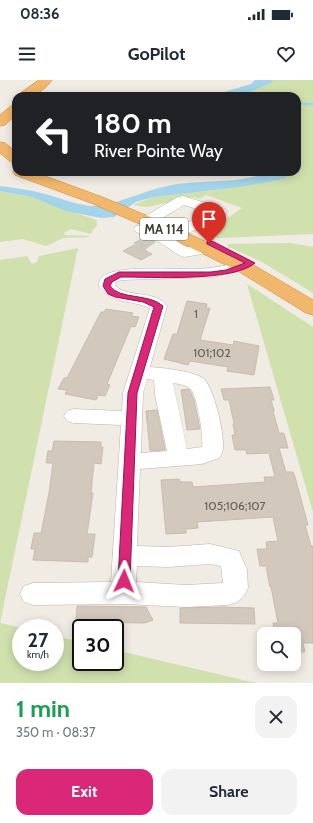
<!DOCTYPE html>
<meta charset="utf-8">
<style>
body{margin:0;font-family:Cabin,sans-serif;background:#f2f2f3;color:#1f2937;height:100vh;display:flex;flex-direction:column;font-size:15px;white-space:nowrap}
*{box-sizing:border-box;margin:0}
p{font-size:13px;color:#747a83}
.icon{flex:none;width:22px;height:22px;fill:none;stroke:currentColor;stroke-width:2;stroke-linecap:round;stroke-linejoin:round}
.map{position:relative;height:603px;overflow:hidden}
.side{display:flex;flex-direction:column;background:#fff;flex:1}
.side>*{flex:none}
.banner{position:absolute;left:12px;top:12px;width:289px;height:84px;border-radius:12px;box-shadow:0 2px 10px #0003;background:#202124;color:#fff;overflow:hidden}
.controls{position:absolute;left:257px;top:547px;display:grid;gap:8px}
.controls a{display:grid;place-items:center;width:44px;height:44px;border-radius:8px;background:#fff;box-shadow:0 2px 10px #0003;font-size:20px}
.speed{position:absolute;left:12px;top:539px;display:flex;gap:8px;font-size:20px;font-weight:700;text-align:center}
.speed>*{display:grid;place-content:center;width:52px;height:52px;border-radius:50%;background:#fff;box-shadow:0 2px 10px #0003;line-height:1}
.speed small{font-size:10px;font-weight:400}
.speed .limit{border:2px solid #111;border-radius:6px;background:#fff;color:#111}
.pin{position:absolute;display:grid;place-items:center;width:34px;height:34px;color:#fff;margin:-41px -17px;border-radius:50% 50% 50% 0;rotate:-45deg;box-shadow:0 0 4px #0007}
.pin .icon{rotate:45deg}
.me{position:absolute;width:44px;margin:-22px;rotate:2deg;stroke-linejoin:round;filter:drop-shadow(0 0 3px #0008)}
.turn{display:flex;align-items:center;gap:14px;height:84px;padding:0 16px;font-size:18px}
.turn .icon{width:52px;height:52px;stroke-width:2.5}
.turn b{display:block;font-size:28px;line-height:34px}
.round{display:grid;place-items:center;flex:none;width:42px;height:42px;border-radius:12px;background:#f2f2f3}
.overview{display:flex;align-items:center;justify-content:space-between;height:68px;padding:0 16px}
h1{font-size:24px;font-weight:700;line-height:30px;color:#1e9e55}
.button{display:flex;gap:8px;margin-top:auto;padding:8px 16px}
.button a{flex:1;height:46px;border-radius:12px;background:#db2777;color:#fff;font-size:16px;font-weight:700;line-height:46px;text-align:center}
.button a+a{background:#f2f2f3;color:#1f2937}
.status{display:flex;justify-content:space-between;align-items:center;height:28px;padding:0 20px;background:#fff;direction:ltr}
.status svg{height:11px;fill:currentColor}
header{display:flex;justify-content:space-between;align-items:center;height:52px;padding:0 16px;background:#fff;font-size:18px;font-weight:700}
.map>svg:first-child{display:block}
.green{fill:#d0e1ae}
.water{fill:#a3d4e9}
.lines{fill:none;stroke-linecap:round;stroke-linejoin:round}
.stream{stroke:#a3d4e9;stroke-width:2.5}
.building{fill:#d3c8bc;stroke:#cabcad}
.minor-tunnel{stroke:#cdc8c0;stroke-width:15;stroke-dasharray:15 8;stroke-linecap:butt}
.minor-casing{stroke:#bdb4aa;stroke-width:1}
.highway-casing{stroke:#cf8a3e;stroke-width:1}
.minor{fill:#fff;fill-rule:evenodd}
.highway{fill:#f1b76c;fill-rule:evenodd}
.route{fill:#db2777;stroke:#8e194d}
.labels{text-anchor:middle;stroke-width:3;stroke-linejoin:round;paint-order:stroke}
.number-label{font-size:12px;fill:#665e56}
.shield{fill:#fff;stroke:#7a7571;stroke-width:1}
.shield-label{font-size:13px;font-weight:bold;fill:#413a34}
</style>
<div class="status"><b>08:36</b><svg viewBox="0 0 49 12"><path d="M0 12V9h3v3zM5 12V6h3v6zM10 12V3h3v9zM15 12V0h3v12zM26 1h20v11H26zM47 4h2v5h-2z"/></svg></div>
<header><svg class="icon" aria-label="menu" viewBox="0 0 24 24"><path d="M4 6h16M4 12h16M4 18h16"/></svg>GoPilot<svg class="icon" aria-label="heart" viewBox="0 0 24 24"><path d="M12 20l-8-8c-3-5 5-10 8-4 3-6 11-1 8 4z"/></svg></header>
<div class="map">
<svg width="313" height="603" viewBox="0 0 313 603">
<rect width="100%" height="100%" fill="#f0ebe3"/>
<path class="green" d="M262,0H313V154L217,158L199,150L202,149L209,151L242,128L206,115L200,119L193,117L147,127L133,125L153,117L183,112L209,111L284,99L300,89L297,83V16H240Z
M0,111L32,117L96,140L97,142V146L93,149L91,154L71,149L64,153L65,155L90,156L88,157L63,158L46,166L23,159L0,162Z
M290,163L313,167V213L262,182L227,166L229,164Z
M78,168L0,543L23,548H21V582H55V556L81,562V582H115V570L256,603H0V180L27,176L32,184L37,182L39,176Z
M247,204L313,247V432Z"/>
<path class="water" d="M255,0H273L271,3L240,16H211L251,4Z
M269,92H295L284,99L240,107L153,117L136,122L114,137L101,138L66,131L32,117L0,111V106C15,108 30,110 45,114C60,118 74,124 90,126C112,127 141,112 163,107C198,98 235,106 269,92Z"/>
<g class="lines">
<path class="stream" d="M297,24H313"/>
</g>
<path class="building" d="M144,158V157L155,162L145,169L134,163Z
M134,165L152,174L141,180L123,171Z
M187,221L207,224L206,228H210L200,260L233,265L234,261L259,266L254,295L227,291L228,287L190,281L188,285L164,279L173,254H177Z
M106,229L133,233L131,236L139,237L135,247L131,246L107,304L110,305L105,316L98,315L96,320L65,314L67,310L58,309L64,298H67L101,232H104Z
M270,307L274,320H271L274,331H273L279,353H284L288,368H279L286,392H293L295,397L308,445H305L311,466H313V563H303L305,572H294V554H275L273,543H278L271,507H270L266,486H260L257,469H267L266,462L278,461L273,437L197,442L198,448L186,449V453L166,454L161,400L179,399L180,402H192L193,407L265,402L264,397H275L269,373L247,374L246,370H235L232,355H235L233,344L234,343L229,320H224L221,309Z
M189,309L194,320L200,349L187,350L181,310Z
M157,330L165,370L150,371L146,331Z
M54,361L101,362V367H103L101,384L94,383L91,413H93L87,454H95L92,477H88V482L33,480L35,469H31L34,453H41L49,413L53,383H46L48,371H52Z
M77,526L146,527L153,540L145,543L76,542Z
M221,527L254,528L255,544L180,543V528Z"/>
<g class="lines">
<path class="minor-tunnel" d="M138,161L148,166"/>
<defs>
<path id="minor" d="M183,116L225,129L227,132C221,141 206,153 195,150L184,155L179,154L177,151C182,144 190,139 199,141L209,133L184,125L157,141L152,142L147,141L145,138L147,135L178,117Z
M141,145C151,147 161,151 170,156C175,159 182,167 189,167C199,168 202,157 214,160L216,163L202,174L184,177L179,175L159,162L136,152L134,149L136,146Z
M244,181L250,183L252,186L250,189L213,197L122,200L116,202L115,206C129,218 156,210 167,226L150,287C163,288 194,291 204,299C214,309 224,352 223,366C223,371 222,374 219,378L202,384L140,389L137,466L168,467L210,464L239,471L247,490L248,508L244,516L237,522L228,525L186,527L123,524L33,525L24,522L20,514L24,506L33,503L111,502L121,345L74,343L67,341L64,336L67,331L74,329L122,331L123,313L150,228C132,220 111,224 99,206C99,203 99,200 102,197C116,184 178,190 199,189C214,188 229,185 244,181ZM147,299L154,300L155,315L167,371L141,373L143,313ZM173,303C179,304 187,305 191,309C197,317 204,357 202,367L187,369ZM210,484L221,486L223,503L186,505L136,502L137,486L168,487Z"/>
<path id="highway" d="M39,0H52C42,14 33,16 17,16Z
M16,25V35L5,45L0,46V35L11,26Z
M0,62L5,63L16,72V83L11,82L0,73Z
M15,89H16V92H34L102,117L177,148L250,183L313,220V235L306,233L238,191L165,155L91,123L15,95L13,92Z"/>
</defs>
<use href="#minor" class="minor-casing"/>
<use href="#highway" class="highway-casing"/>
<use href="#minor" class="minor"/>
<use href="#highway" class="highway"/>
</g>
<path class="route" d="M207,161H212L255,183C234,202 150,197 121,197L112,202L110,206C120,220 149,213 163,226L137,313L130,501L128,505L124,506L120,505L118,501L128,313L154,227L143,222L115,217L108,214L103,206L105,199L119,192H211L226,190L245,183L207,164Z"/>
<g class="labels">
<g class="number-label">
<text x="196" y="238">1</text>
<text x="212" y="277">101;102</text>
<text x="235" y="430">105;106;107</text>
</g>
<rect class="shield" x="140" y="138" width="48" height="22" rx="3"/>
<g class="shield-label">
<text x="164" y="154">MA 114</text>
</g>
</g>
</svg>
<div class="controls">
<a><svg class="icon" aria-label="search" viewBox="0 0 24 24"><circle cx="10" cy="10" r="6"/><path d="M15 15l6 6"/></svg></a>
</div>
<div class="speed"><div>27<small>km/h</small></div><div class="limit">30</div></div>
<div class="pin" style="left:209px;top:163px;background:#d93025"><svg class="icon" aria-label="arrive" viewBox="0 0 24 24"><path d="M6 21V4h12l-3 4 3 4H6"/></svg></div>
<svg class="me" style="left:124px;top:501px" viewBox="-20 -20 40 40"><path d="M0-17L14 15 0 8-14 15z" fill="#db2777" stroke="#fff" stroke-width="4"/></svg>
<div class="banner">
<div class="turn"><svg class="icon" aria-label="left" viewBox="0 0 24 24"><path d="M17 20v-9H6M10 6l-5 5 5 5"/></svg><div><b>180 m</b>River Pointe Way</div></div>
</div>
</div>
<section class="side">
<div class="overview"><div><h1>1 min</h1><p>350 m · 08:37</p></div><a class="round"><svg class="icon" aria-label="close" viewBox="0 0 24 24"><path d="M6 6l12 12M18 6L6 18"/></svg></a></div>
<div class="button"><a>Exit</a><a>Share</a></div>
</section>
